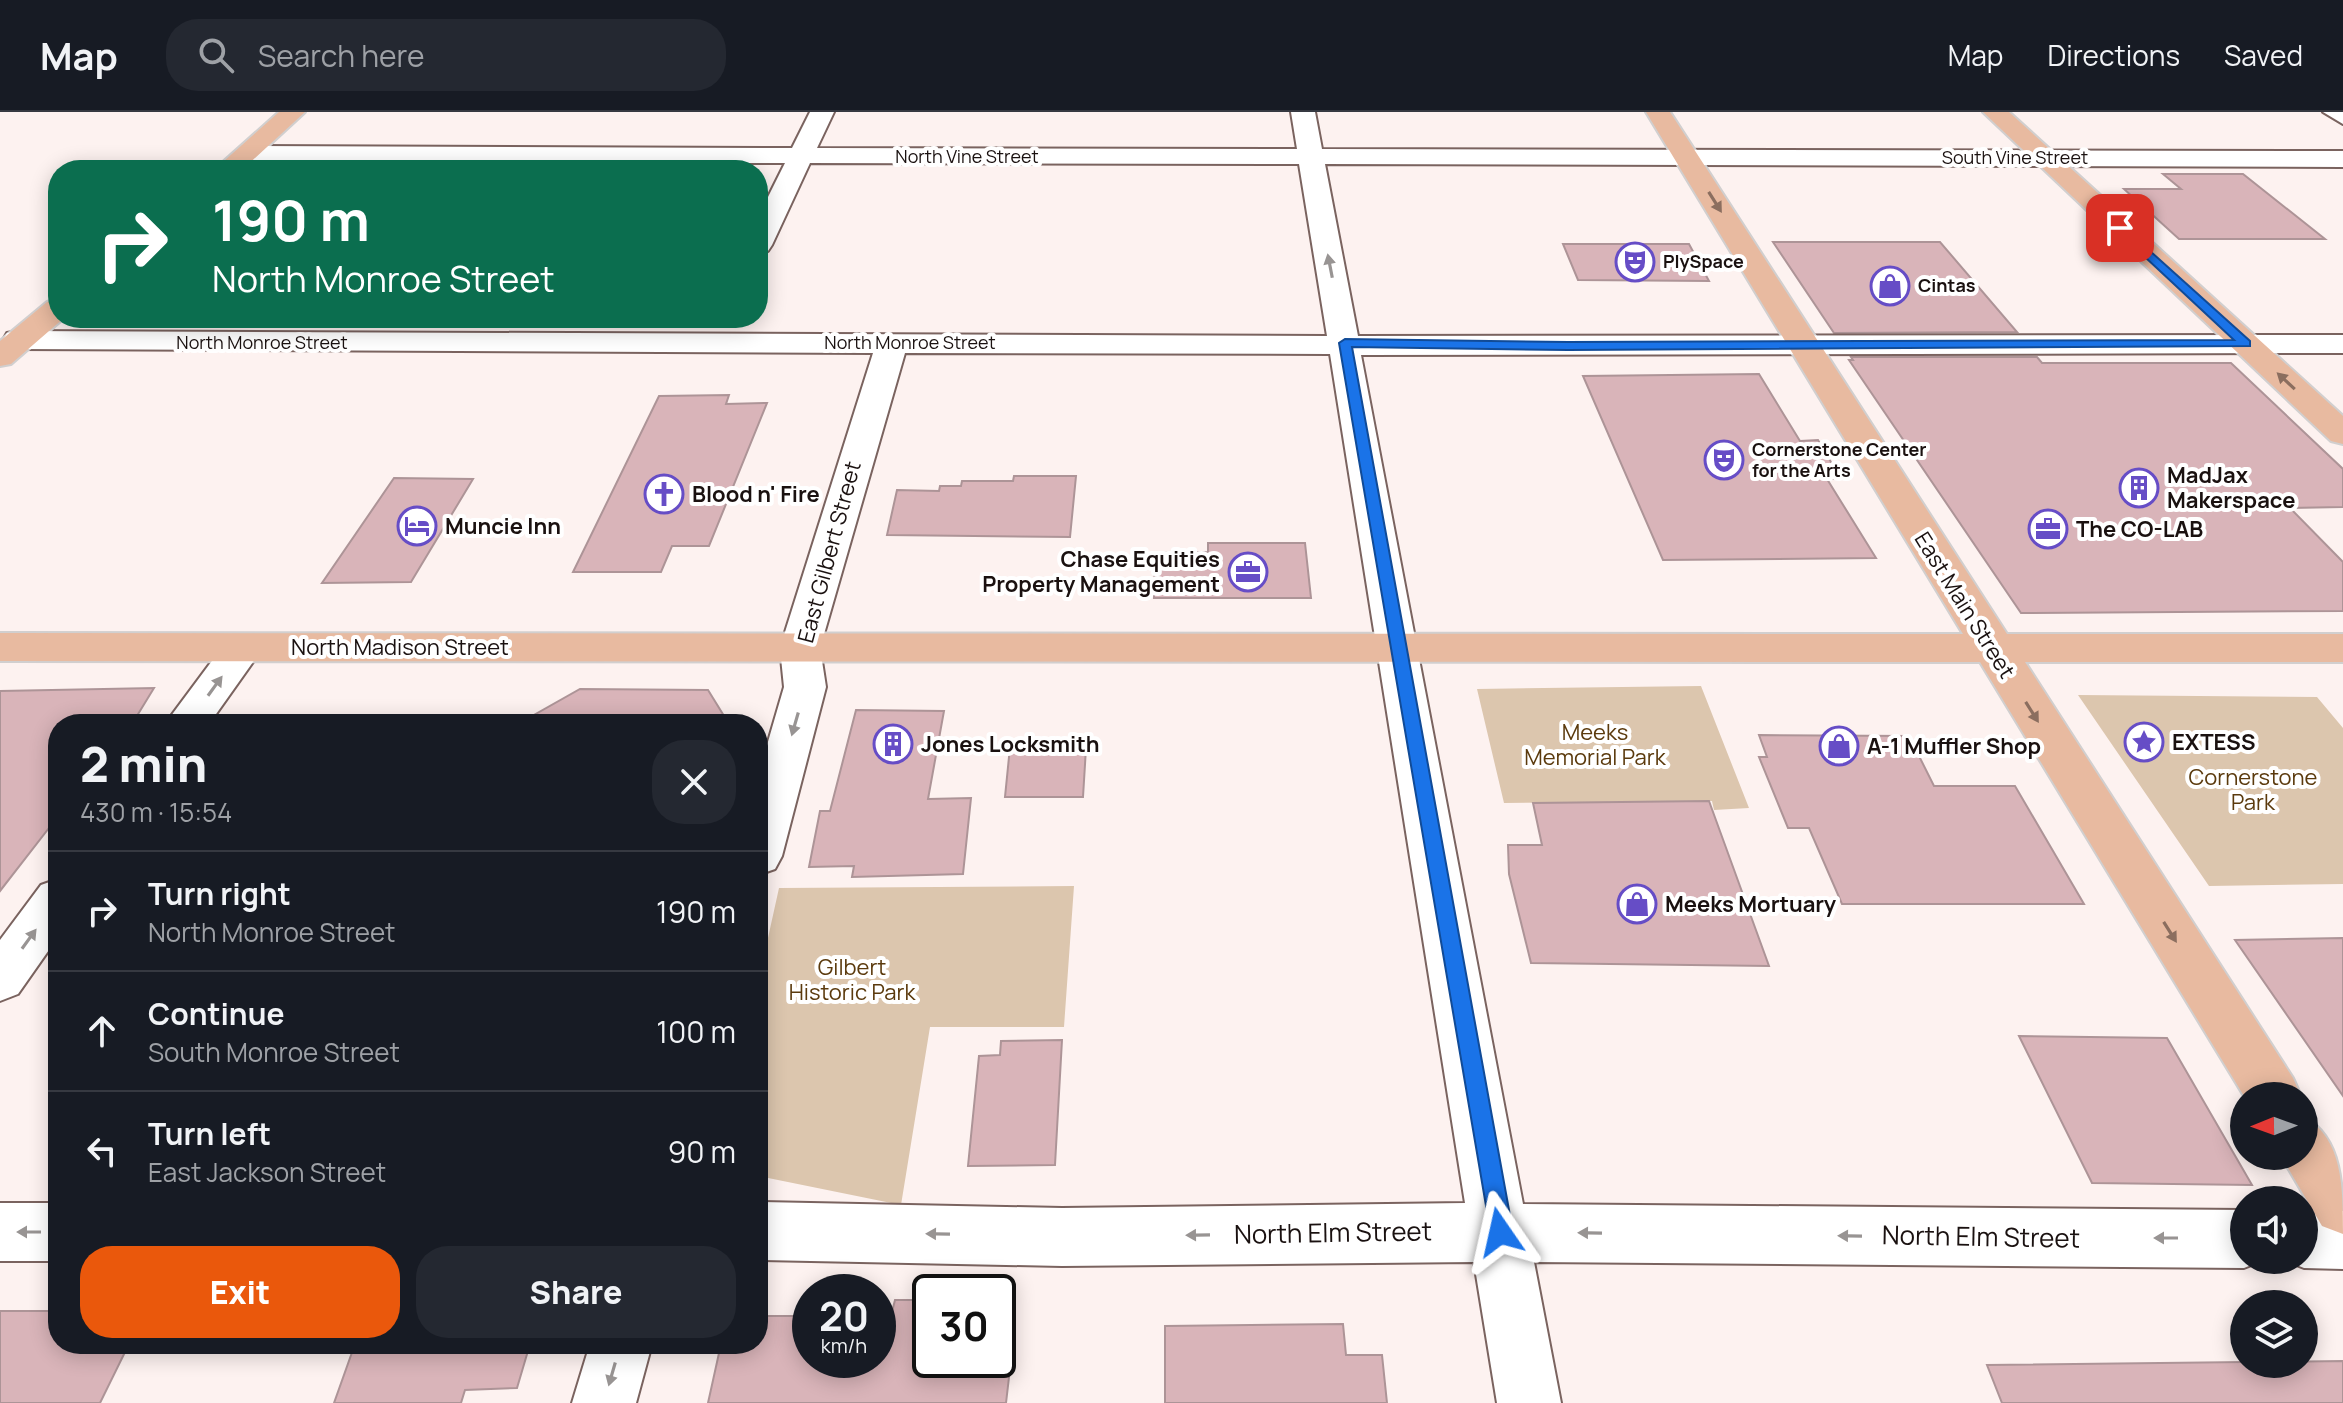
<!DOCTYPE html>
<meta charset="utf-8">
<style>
body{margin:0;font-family:Manrope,sans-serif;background:#242831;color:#f1f3f6;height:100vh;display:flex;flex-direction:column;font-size:30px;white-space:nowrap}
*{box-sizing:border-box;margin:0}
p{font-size:26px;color:#9ea1a6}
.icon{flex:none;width:44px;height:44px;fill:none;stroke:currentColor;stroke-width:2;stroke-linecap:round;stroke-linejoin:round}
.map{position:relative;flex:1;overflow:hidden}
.sheet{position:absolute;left:48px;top:602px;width:720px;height:640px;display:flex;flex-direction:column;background:#171b24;border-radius:32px;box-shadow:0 4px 20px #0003}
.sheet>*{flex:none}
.guide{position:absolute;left:48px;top:48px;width:720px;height:168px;border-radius:32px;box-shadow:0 4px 20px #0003;background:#0b6e4f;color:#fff;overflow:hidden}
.needle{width:52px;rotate:269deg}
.buttons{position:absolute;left:2230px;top:970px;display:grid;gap:16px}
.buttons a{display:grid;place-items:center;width:88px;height:88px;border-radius:50%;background:#171b24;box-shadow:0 4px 20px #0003;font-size:40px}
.speed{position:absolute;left:792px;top:1162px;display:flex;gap:16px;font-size:40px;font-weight:700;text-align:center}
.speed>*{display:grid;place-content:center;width:104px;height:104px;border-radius:50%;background:#171b24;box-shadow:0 4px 20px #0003;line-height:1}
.speed small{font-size:20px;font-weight:400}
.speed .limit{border:4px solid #111;border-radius:12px;background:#fff;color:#111}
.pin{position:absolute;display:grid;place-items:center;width:68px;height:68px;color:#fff;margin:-34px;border-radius:16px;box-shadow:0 4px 12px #0006}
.me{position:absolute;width:88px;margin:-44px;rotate:349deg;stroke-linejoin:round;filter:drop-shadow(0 0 6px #0008)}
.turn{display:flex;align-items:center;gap:28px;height:168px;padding:0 32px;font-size:36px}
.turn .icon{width:104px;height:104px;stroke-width:2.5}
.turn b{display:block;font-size:56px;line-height:68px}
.round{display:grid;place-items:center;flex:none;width:84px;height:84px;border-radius:32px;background:#242831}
.summary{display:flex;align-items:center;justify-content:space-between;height:136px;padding:0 32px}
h1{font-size:48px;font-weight:800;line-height:60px}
.action{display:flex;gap:16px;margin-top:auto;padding:16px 32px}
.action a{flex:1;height:92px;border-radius:32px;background:#ea580c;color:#fff;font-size:32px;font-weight:800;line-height:92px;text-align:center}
.action a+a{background:#242831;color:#f1f3f6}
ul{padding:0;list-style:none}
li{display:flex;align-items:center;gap:24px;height:120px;padding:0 32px;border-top:2px solid #363941}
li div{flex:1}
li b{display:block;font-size:30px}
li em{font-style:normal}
header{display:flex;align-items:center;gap:48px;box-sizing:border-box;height:112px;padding:0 40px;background:#171b24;border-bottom:2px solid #363941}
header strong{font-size:38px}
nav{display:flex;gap:44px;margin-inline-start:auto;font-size:28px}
.search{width:560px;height:72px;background:#242831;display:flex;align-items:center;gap:20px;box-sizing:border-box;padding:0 28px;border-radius:32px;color:#9ea1a6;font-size:30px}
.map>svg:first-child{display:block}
.green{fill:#dcc6ae}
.building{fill:#d9b4b9;stroke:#ad9497;stroke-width:2}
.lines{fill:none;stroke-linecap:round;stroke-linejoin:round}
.minor-casing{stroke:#7a635f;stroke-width:4}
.major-casing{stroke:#d1cfcf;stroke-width:4}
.minor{fill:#fff;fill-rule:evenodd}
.major{fill:#e8baa0;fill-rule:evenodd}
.oneway{fill:#8b6e5f}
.oneway2{fill:#989493}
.route{fill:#1a73e8;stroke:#114b97;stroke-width:2}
.labels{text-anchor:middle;stroke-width:8;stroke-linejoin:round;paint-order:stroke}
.far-street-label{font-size:18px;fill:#1a1110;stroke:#fff}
.far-poi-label{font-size:18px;font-weight:bold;fill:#1a1110;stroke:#fff;text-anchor:start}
.poi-label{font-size:22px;font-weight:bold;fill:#1a1110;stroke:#fff;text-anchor:start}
.street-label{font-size:22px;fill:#1a1110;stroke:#fff}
.park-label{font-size:22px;fill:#5b3a0d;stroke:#fff}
.near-street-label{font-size:26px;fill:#1a1110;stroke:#fff}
</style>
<header>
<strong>Map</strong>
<div class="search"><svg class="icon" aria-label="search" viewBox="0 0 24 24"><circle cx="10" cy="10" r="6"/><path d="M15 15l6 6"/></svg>Search here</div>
<nav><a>Map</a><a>Directions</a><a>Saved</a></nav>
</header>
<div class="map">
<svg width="2343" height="1291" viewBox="0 0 2343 1291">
<rect width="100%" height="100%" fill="#fdf2f0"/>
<path class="green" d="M1701,574L1749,696L1714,698L1712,689L1504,691L1477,577Z
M2078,583L2317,585L2343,616V772L2209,774Z
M1074,774L1064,915H930L901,1093L758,1064V871L779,776Z"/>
<path class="building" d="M2163,62H2243L2325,127H2179L2124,77H2181Z
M1773,130H1940L2017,220L1834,221Z
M1563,132H1689L1709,169L1578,168Z
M1851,245H2037L2042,251H2231L2343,357V395L2290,396L2343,450V499L2021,501L1849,248H1853Z
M1759,262L1800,329L1818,328L1841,367H1827L1876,446L1663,448L1583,264Z
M729,283L726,292L767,291L709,434H672L661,460H573L659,284Z
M1014,364H1076L1070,425L887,423L897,378L939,379L940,374H961L962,369H1013Z
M394,366L473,367L411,470L322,471Z
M1208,431H1305L1311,486H1154L1155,441L1208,440Z
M154,576L132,612H58V716H49L0,779V579Z
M580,577L708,578L729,612H518Z
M856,598L944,599L928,687L971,686L963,762L852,765L854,754L809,755L820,699H830Z
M1759,623L1909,624L1934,674H2015L2084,792H1842L1809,716H1788L1759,645H1767Z
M1010,635L1086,636L1083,685H1005Z
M1709,689L1769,854L1531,851L1509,762L1508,733H1542L1533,691Z
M2343,826V984L2235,828Z
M2019,924L2167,926L2252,1073L2092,1071Z
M1062,928L1055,1053L968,1054L979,944L1000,943L1001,929Z
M895,1188H930V1248H1011L1006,1291H708L721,1232H758V1204H810V1248H880Z
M0,1199H58V1232H129L100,1291H0Z
M1343,1212L1346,1243H1382L1387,1291H1165V1214Z
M355,1232H530L517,1276L465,1278L461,1291H334Z
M2343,1249V1291H2002L1987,1253Z"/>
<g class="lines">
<defs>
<path id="minor" d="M810,0H834L817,36L1297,37L1291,0H1315L1322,37L2343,39V55L1325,52L1358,224L2343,223V241L1361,243L1523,1092L2244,1098V1148H2264L2244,1156L1534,1150L1561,1291H1497L1474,1150L1062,1154L758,1148V1090L1062,1096L1465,1091L1330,242L905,241L820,536L826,575L782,744L775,757L758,763V664L784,575L780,536L873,241L18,237L7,235L3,228L7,221L18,219L1327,224L1299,52L810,51L772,133L768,139L758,141V105L785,51L246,50L233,42L246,34L792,36Z
M2323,0H2343V12Z
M243,522L257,526L263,536L209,612H165L229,526Z
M58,767V825L18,882L0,889V828L41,773Z
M0,1091H58V1149H0Z
M2304,1098L2343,1099V1157L2304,1156L2284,1148H2304Z
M590,1232H652L636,1291H572Z"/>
<path id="major" d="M279,0H305L242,58H214Z
M1646,0H1670L2007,522H2343V550H2025L2293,966L2301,984H2244L1980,550L0,549V521L1963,522Z
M1983,0H2009L2343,304V332L2331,329Z
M58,187V206H64L11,252L0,254V229L47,190Z
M2304,1005C2343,1026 2343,1076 2343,1122L2322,1114L2281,1044H2304Z"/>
</defs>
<use href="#minor" class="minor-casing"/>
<use href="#major" class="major-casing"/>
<use href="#minor" class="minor"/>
<use href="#major" class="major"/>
</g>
<defs><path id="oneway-solid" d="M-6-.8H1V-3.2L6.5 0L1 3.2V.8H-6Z" transform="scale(2)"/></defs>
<g class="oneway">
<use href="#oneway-solid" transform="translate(1715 90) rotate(58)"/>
<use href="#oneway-solid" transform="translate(2286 269) rotate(-137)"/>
<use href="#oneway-solid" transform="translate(2032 600) rotate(58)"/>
<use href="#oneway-solid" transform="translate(2170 820) rotate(58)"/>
</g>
<g class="oneway2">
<use href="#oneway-solid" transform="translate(1330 154) rotate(-101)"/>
<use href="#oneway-solid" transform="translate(215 574) rotate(-54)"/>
<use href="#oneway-solid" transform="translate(795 612) rotate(106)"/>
<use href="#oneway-solid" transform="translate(29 827) rotate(-54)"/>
<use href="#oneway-solid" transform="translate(29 1120) rotate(-180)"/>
<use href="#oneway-solid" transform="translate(1590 1121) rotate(-179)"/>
<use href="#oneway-solid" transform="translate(938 1122) rotate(-179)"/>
<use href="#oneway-solid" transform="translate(1198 1123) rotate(179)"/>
<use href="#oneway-solid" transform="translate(1850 1124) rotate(-179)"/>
<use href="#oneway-solid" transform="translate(2166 1126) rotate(-180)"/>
<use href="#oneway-solid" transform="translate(612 1262) rotate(106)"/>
</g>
<path class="route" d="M2120,112L2250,229V234L1568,238L1352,235L1513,1120L1509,1129L1500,1132L1492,1129L1339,231L1345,227L1568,230L2234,228L2116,118Z"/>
<defs>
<symbol id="theatre-ring" viewBox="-11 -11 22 22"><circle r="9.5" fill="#fff" stroke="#664dc6" stroke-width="1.5"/><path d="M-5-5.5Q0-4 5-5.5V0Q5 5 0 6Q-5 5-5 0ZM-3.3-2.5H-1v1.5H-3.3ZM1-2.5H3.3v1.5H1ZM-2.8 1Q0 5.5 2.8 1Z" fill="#664dc6"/></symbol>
<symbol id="shop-ring" viewBox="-11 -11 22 22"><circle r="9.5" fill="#fff" stroke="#664dc6" stroke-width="1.5"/><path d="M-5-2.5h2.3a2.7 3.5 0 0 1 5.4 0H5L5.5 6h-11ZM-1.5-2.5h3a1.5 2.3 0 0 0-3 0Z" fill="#664dc6"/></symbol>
<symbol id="building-ring" viewBox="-11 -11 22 22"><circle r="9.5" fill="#fff" stroke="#664dc6" stroke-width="1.5"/><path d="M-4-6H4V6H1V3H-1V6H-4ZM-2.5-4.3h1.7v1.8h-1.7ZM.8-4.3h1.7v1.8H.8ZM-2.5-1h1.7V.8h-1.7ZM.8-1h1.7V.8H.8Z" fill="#664dc6"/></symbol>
<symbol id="church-ring" viewBox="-11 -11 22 22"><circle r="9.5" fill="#fff" stroke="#664dc6" stroke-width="1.5"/><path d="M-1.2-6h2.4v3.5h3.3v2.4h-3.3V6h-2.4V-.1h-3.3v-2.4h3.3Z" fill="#664dc6"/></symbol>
<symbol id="hotel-ring" viewBox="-11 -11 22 22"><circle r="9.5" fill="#fff" stroke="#664dc6" stroke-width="1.5"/><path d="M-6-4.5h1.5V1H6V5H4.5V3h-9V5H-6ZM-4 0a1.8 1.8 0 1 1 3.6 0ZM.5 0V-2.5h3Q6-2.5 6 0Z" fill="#664dc6"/></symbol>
<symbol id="office-ring" viewBox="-11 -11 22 22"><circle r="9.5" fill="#fff" stroke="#664dc6" stroke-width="1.5"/><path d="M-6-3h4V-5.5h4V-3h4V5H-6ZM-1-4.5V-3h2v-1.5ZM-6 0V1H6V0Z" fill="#664dc6"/></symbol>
<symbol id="sight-ring" viewBox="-11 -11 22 22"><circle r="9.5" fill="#fff" stroke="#664dc6" stroke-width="1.5"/><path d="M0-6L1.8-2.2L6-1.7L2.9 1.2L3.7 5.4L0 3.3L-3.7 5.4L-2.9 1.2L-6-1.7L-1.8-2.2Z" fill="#664dc6"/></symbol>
</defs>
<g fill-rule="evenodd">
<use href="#theatre-ring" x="1613" y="128" width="44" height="44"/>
<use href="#shop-ring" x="1868" y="152" width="44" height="44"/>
<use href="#theatre-ring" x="1702" y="326" width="44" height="44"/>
<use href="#building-ring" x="2117" y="354" width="44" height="44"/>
<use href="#church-ring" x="642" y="360" width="44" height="44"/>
<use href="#hotel-ring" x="395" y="392" width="44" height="44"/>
<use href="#office-ring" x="2026" y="395" width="44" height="44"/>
<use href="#office-ring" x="1226" y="438" width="44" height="44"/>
<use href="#sight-ring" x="2122" y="608" width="44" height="44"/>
<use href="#building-ring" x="871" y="610" width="44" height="44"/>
<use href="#shop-ring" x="1817" y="612" width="44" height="44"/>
<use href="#shop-ring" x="1615" y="770" width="44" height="44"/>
</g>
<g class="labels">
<g class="far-street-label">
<text x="967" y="51">North Vine Street</text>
<text x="2015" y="52">South Vine Street</text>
<text x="262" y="237">North Monroe Street</text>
<text x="910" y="237">North Monroe Street</text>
</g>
<g class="far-poi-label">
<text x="1663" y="156">PlySpace</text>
<text x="1918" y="180">Cintas</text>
<text x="1752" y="344">Cornerstone Center<tspan x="1752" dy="21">for the Arts</tspan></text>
</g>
<g class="poi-label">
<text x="2167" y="371">MadJax<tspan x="2167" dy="25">Makerspace</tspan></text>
<text x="692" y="390">Blood n' Fire</text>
<text x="445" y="422">Muncie Inn</text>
<text x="2076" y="425">The CO-LAB</text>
<text x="1220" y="455" text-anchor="end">Chase Equities<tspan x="1220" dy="25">Property Management</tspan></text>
<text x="2172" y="638">EXTESS</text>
<text x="921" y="640">Jones Locksmith</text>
<text x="1867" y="642">A-1 Muffler Shop</text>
<text x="1665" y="800">Meeks Mortuary</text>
</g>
<g class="street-label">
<text transform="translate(829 440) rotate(-75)" y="8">East Gilbert Street</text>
<text transform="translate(1965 493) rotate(58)" y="8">East Main Street</text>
<text x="400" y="543">North Madison Street</text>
</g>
<g class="park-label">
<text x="1595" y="628">Meeks<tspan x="1595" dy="25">Memorial Park</tspan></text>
<text x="2253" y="673">Cornerstone<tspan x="2253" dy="25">Park</tspan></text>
<text x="852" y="863">Gilbert<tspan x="852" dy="25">Historic Park</tspan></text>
</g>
<g class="near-street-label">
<text transform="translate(1333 1121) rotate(-1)" y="9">North Elm Street</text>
<text transform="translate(1981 1125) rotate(1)" y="9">North Elm Street</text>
</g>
</g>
</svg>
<div class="buttons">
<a><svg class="needle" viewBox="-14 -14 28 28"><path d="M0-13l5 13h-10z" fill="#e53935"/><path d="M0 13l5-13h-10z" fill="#9ea1a6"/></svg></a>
<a><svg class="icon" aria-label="sound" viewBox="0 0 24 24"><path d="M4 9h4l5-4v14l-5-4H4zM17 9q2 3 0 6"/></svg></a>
<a><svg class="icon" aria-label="layers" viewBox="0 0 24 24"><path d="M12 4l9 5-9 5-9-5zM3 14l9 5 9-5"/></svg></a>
</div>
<div class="speed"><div>20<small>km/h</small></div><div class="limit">30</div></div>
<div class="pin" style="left:2120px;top:116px;background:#d93025"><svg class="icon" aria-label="arrive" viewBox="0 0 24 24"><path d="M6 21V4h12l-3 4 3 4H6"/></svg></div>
<svg class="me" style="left:1500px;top:1120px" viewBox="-20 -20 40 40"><path d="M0-17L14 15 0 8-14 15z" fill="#1a73e8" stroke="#fff" stroke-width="4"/></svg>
<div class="guide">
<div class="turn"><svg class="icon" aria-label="right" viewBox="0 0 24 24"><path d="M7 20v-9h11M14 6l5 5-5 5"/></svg><div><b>190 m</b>North Monroe Street</div></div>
</div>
<section class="sheet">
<div class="summary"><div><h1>2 min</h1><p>430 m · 15:54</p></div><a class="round"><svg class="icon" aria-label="close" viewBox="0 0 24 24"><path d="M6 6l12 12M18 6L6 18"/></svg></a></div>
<ul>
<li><svg class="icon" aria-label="right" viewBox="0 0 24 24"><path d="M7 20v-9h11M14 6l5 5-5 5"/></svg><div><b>Turn right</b><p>North Monroe Street</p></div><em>190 m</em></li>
<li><svg class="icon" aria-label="ahead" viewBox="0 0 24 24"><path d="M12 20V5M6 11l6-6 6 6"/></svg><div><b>Continue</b><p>South Monroe Street</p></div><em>100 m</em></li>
<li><svg class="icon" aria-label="left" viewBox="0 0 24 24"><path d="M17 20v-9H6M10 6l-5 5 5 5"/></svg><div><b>Turn left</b><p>East Jackson Street</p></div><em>90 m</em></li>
</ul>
<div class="action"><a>Exit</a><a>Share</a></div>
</section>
</div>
